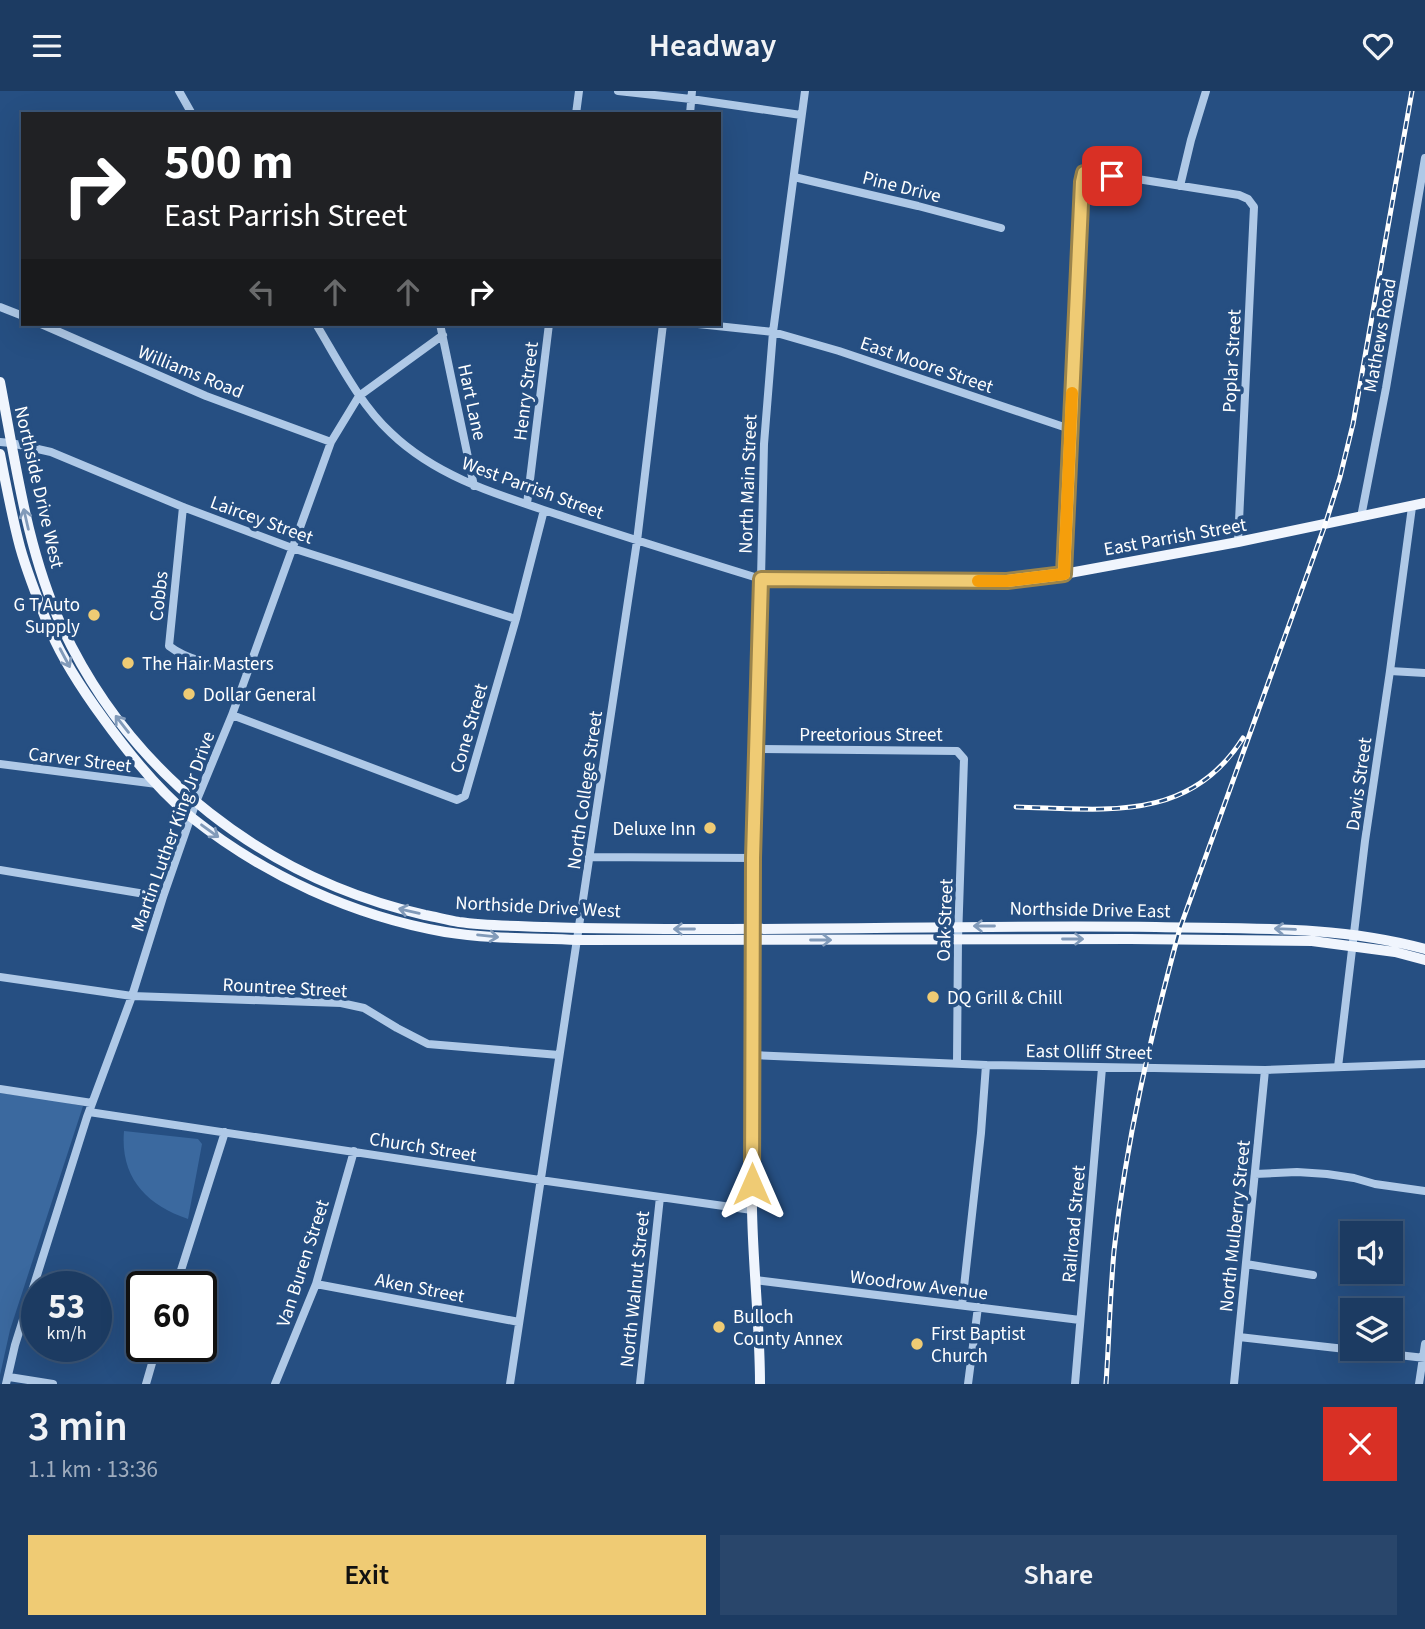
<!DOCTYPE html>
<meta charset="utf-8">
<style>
body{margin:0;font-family:"Source Sans 3",sans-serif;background:#29466b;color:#f1f3f6;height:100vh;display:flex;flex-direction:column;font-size:26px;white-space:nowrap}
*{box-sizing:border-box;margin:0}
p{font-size:23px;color:#a0adbe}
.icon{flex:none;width:38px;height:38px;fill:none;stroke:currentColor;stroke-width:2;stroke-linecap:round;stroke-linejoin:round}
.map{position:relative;height:1293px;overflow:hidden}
.sheet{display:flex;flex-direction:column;background:#1c3b62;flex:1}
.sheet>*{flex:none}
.hud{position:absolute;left:21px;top:21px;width:700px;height:214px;border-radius:0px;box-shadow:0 7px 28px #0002,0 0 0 2px #3a5577;background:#202124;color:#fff;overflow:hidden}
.tools{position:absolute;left:1340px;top:1130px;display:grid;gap:14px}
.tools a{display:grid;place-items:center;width:63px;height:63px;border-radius:0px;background:#1c3b62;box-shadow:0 7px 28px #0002,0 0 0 2px #3a5577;font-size:35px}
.speed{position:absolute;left:21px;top:1180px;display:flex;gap:14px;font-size:35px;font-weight:700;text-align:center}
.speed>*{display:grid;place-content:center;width:91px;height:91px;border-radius:50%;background:#1c3b62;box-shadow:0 7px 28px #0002,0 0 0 2px #3a5577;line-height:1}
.speed small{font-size:18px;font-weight:400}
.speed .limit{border:4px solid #111;border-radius:10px;background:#fff;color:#111}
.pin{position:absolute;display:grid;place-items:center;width:60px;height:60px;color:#fff;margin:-30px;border-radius:14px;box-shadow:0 4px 10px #0006}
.me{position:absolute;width:77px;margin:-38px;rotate:0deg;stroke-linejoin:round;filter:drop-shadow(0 0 5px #0008)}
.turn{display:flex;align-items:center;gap:24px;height:147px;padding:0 28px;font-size:32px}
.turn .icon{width:91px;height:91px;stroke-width:2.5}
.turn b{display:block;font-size:49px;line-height:60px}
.lanes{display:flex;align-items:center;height:66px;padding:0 28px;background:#0003;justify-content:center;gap:35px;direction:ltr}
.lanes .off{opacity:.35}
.round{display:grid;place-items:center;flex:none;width:74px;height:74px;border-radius:0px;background:#29466b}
.head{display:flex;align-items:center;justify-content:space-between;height:119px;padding:0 28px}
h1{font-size:42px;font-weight:600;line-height:52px}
.primary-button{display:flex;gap:14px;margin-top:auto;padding:14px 28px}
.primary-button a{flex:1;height:80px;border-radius:0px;background:#efcb74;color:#111;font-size:28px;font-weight:600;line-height:80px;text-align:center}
.primary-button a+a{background:#29466b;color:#f1f3f6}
header{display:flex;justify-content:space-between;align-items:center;height:91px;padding:0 28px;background:#1c3b62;font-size:32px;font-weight:600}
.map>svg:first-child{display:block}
.green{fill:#3b699f}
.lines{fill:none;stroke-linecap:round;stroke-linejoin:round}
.minor{stroke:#afc9e7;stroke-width:8}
.major{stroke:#f0f5fd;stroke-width:10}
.rail-casing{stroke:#fff;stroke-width:5}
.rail{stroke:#264f82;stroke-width:2.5;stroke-dasharray:8;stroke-linecap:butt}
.oneway{stroke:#819ab9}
.route-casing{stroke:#9b844b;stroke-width:18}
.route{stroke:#efcb74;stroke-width:12}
.slow{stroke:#f59e0b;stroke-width:12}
.poi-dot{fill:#efcb74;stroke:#264f82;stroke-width:2.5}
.labels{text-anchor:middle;stroke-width:7;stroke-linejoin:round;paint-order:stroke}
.street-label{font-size:19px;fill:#fff;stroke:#264f82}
.poi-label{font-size:19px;fill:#fff;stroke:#264f82;text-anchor:start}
</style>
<header><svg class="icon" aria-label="menu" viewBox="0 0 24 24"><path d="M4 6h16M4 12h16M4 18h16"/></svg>Headway<svg class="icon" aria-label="heart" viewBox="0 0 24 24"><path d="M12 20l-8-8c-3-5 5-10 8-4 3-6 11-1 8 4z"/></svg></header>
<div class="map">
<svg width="1425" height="1293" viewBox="0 0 1425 1293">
<rect width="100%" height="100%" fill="#264f82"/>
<path class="green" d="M0,1002L53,1009L83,1015L10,1239L0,1284Z
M124,1040L198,1048L202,1053L188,1128C146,1114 120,1086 124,1040Z"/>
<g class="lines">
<path class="minor" d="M179,0L192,23
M618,0L691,8L801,24
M576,23L579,0
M690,23L692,0
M794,86L918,115L1001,137
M1180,95L1191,49L1206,0
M0,216L23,225
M41,233L206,305L331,351
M316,233C339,271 359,312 391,342C440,389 506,406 568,427C632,448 696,468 761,488L764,353L773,241L805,0
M440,233L474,395
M698,233L773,241L839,260L1070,338
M0,351L11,352L51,361L183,416L292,457L516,528
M527,413L549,233
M183,416L169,555C191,572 221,574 248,579
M1361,426L1386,297L1425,67
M1064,483L1080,117L1084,82L1093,81L1239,104L1248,108L1254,116L1238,451
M1390,580L1425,582
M232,624L457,709L465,705L516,528L544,419
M756,658L957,660L964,668L958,848L957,972
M0,673L157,693
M589,766L753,767
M0,779L163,806
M0,886L132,905L341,912L364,917L397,937L428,953L559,964
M751,964L986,974L1265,979L1425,973
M1338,976L1365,750L1390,580L1412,416
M0,998L92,1012
M89,1021L540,1089L752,1119
M1255,1083L1297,1081L1327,1083L1354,1087L1375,1093L1425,1100
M1246,1173L1313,1184
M755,1189L1080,1229
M316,1193L519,1231
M176,1195L225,1041
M962,1214L981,1042L986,974
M1239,1246L1425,1267
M9,1286L53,1293
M6,1293L15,1254L87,1026L132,905L163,806L196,711L232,624L331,351L359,305L443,244
M146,1293L157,1255
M275,1293L316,1193L354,1060
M510,1293L637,450L663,233
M640,1293L660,1106
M968,1293L978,1216
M1075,1293L1102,977
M1234,1293L1265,979
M1419,1293L1425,1253"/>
<path class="major" d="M0,291C16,374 27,459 62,536C131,684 266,788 425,824C436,826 447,829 459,831C487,835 517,835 546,836C604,838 662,838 720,838C866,838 1011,834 1156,836C1247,838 1337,834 1425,858
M0,363C6,394 12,426 20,456C28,485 40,514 51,541C64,571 84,601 103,627C129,663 157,698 191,726C264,784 353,825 445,841C489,848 533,847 577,849L1130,848L1312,850L1395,861L1425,869
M760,1293C760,1235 753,1177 752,1118C747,908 755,698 761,488L1007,490L1064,483L1238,451L1425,412"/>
<defs>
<path id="rail" d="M1016,716C1103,718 1189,733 1243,647
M1106,1293C1109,1249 1110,1204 1114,1160C1126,1049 1151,944 1180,837L1325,434L1340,386L1353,333L1412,0"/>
</defs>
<use href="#rail" class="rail-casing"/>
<use href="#rail" class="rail"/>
</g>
<defs><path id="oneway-shaft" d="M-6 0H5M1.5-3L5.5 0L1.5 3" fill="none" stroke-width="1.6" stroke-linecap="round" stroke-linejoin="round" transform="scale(1.75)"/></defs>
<g class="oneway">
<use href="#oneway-shaft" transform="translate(26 428) rotate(-103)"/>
<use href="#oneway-shaft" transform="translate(65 567) rotate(62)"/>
<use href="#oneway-shaft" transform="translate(122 633) rotate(-128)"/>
<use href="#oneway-shaft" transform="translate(210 740) rotate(36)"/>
<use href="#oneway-shaft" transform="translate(409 820) rotate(-167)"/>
<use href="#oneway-shaft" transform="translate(984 835) rotate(180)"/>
<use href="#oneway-shaft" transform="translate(684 838) rotate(-180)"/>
<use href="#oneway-shaft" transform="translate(1285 838) rotate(-178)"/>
<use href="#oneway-shaft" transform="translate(488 845) rotate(6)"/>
<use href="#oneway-shaft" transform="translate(1073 848)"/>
<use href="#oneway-shaft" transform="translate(821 849)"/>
</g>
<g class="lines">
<defs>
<path id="route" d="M752,1093L753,767L761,488L1007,490L1064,483L1082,91L1084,82L1093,81L1112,85"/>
</defs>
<use href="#route" class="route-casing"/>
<use href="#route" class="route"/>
<path class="slow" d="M978,490H1007L1064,483L1072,302"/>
</g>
<g class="poi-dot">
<circle cx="94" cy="524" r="7"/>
<circle cx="128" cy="572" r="7"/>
<circle cx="189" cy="603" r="7"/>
<circle cx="710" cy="737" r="7"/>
<circle cx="933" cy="906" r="7"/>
<circle cx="719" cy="1236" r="7"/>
<circle cx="917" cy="1253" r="7"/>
</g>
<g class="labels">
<g class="street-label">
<text transform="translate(902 95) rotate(14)" y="7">Pine Drive</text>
<text transform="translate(1379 244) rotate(-80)" y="7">Mathews Road</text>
<text transform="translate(1231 270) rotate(-87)" y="7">Poplar Street</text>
<text transform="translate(927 273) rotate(19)" y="7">East Moore Street</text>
<text transform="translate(191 280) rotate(22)" y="7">Williams Road</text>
<text transform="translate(525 300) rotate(-83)" y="7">Henry Street</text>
<text transform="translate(473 311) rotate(78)" y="7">Hart Lane</text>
<text transform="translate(747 393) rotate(-88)" y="7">North Main Street</text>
<text transform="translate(40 396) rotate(77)" y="7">Northside Drive West</text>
<text transform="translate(533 396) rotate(20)" y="7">West Parrish Street</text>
<text transform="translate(262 428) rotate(20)" y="7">Laircey Street</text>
<text transform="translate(1175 445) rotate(-10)" y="7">East Parrish Street</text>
<text transform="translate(158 505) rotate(-84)" y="7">Cobbs</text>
<text transform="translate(468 637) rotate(-74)" y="7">Cone Street</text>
<text x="871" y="650">Preetorious Street</text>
<text transform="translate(80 668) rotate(7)" y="7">Carver Street</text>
<text transform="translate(1358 693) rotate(-82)" y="7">Davis Street</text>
<text transform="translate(584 699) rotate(-82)" y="7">North College Street</text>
<text transform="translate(172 740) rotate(-70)" y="7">Martin Luther King Jr Drive</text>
<text transform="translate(538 815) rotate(3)" y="7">Northside Drive West</text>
<text transform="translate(1090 818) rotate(1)" y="7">Northside Drive East</text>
<text transform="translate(944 829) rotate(-88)" y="7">Oak Street</text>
<text transform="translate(285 896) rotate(3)" y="7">Rountree Street</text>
<text transform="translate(1089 960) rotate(1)" y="7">East Olliff Street</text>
<text transform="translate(423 1055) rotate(9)" y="7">Church Street</text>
<text transform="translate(1073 1133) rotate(-85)" y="7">Railroad Street</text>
<text transform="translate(1234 1135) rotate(-84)" y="7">North Mulberry Street</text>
<text transform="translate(302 1172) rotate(-72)" y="7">Van Buren Street</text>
<text transform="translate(919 1193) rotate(7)" y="7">Woodrow Avenue</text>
<text transform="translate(420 1196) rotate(11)" y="7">Aken Street</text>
<text transform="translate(634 1198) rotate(-84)" y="7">North Walnut Street</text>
</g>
<g class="poi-label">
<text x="80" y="520" text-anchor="end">G T Auto<tspan x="80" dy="22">Supply</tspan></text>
<text x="142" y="579">The Hair Masters</text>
<text x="203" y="610">Dollar General</text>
<text x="696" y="744" text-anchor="end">Deluxe Inn</text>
<text x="947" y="913">DQ Grill &amp; Chill</text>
<text x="733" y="1232">Bulloch<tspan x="733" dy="22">County Annex</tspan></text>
<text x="931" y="1249">First Baptist<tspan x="931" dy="22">Church</tspan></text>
</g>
</g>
</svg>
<div class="tools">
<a><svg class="icon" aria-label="sound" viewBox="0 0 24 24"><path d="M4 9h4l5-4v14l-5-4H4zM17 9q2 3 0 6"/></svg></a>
<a><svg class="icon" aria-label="layers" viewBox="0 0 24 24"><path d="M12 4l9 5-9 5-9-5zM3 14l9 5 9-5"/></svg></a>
</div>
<div class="speed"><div>53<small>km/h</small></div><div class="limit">60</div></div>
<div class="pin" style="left:1112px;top:85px;background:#d93025"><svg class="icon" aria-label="arrive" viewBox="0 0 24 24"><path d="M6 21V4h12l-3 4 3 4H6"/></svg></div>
<svg class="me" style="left:752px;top:1093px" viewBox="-20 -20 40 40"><path d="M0-17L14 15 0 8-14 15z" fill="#efcb74" stroke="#fff" stroke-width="4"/></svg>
<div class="hud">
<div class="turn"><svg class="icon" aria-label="right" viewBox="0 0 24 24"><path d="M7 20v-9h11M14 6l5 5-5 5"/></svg><div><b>500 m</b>East Parrish Street</div></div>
<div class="lanes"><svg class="icon off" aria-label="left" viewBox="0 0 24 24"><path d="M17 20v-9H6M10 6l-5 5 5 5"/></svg><svg class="icon off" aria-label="ahead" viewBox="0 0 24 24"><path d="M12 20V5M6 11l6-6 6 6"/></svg><svg class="icon off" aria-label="ahead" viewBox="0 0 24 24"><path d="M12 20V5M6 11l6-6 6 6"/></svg><svg class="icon" aria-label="right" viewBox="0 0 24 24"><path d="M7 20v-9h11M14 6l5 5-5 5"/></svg></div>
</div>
</div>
<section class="sheet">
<div class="head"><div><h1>3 min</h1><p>1.1 km · 13:36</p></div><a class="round" style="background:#d93025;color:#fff"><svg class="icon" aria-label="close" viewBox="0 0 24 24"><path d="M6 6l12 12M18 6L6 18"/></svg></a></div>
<div class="primary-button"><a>Exit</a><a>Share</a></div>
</section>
